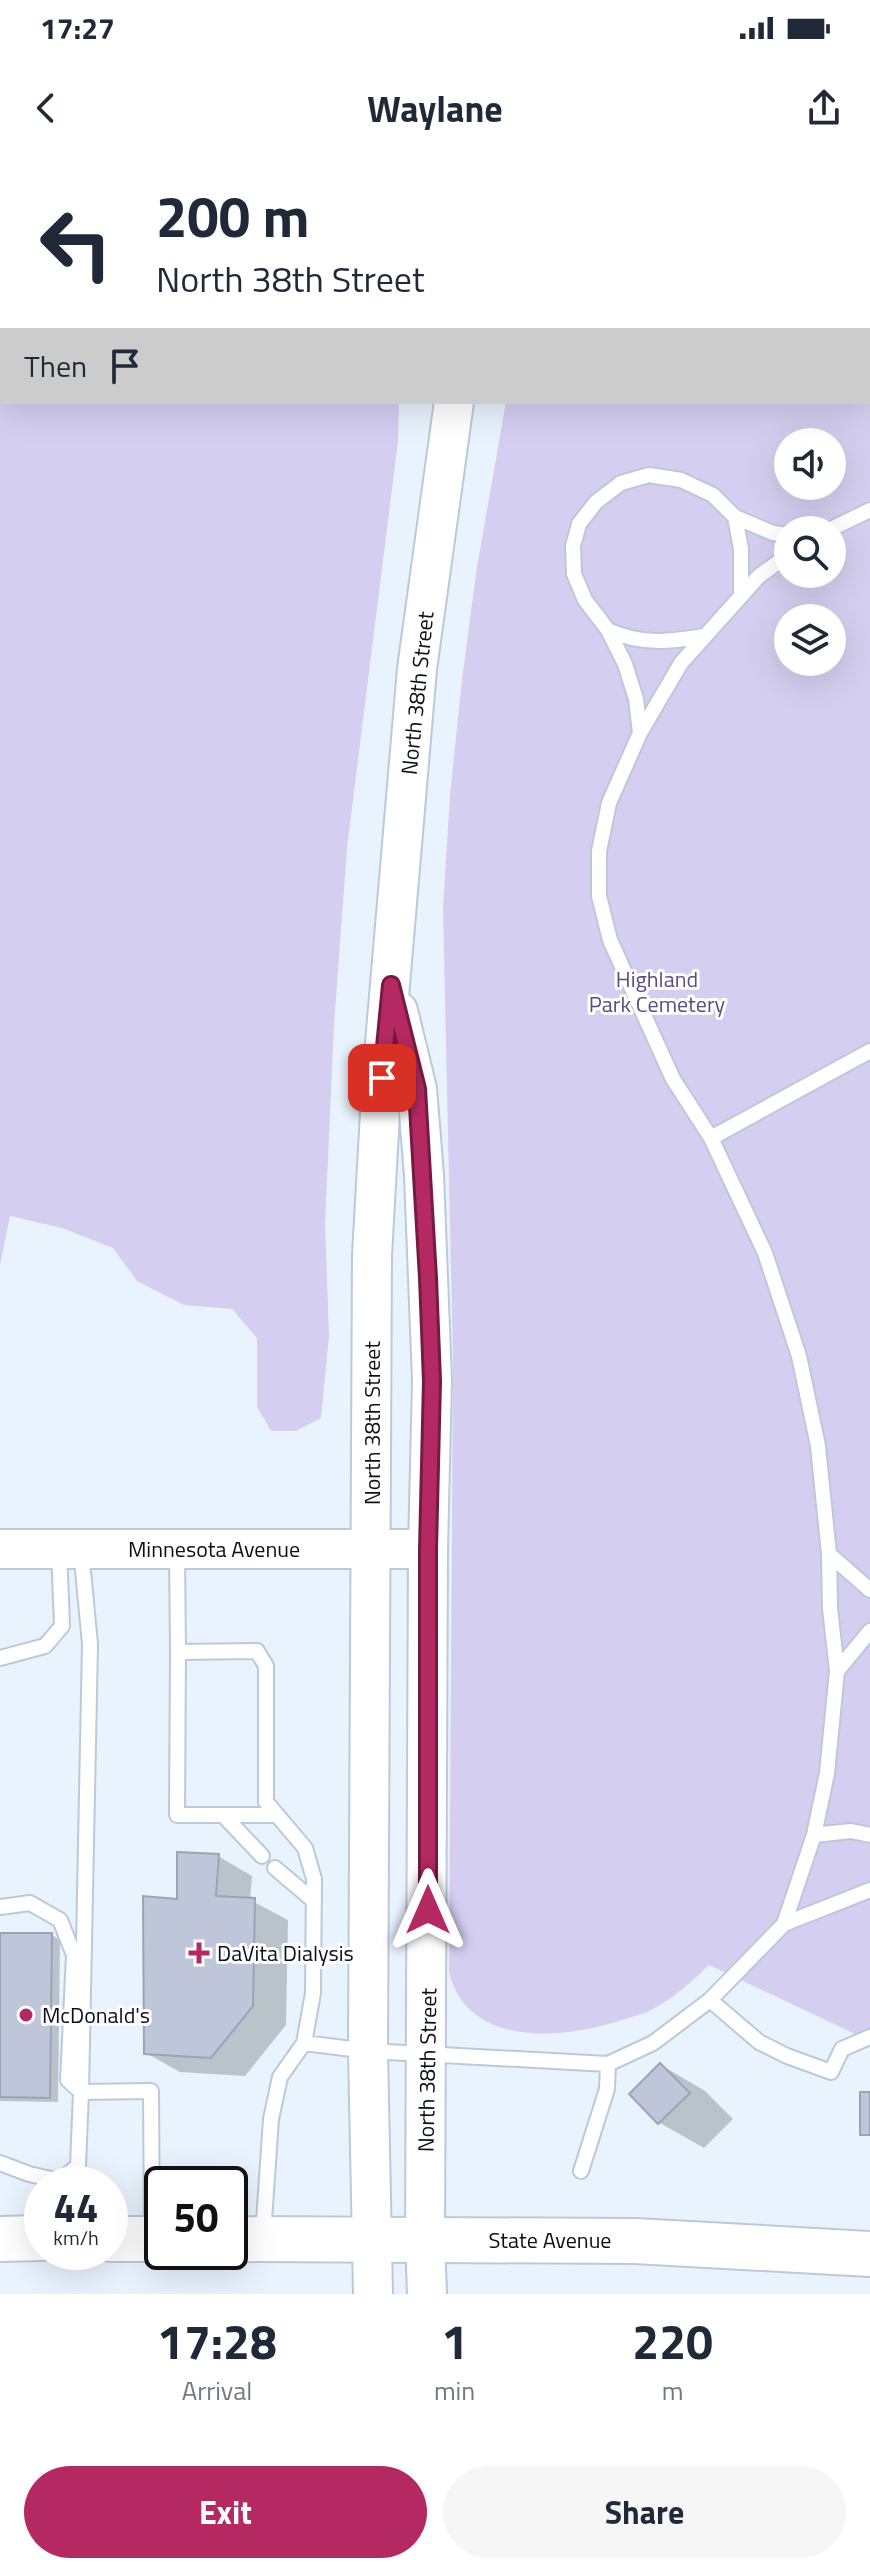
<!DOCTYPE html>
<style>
body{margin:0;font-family:"Titillium Web",sans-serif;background:#f6f6f7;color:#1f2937;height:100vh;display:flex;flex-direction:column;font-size:30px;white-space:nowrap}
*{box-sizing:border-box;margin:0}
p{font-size:26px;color:#747a83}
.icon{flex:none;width:44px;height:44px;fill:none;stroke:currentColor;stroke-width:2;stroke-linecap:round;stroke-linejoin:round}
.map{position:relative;height:2134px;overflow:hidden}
.drawer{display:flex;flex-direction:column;background:#fff;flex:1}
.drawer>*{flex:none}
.hud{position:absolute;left:0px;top:0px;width:870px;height:244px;box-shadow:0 8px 32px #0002;background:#fff;color:#1f2937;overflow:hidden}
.tools{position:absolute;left:774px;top:268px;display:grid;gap:16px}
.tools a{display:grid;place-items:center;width:72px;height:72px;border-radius:50%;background:#fff;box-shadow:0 8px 32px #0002;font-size:40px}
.speed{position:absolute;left:24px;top:2006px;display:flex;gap:16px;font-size:40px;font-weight:700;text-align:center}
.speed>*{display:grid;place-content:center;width:104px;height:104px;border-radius:50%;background:#fff;box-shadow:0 8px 32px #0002;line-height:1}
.speed small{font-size:20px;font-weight:400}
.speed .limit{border:4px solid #111;border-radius:12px;background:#fff;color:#111}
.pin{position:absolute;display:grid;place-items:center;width:68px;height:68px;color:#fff;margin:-34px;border-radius:16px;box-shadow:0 4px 12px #0006}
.me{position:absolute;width:88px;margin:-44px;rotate:0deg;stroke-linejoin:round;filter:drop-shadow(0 0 6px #0008)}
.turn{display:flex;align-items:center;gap:28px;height:168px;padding:0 24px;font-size:36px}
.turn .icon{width:104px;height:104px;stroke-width:2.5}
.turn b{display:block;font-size:56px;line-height:68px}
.then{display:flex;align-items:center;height:76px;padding:0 24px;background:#0003;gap:16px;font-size:30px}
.eta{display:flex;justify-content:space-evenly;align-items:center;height:136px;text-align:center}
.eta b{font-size:48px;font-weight:700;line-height:56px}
.button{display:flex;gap:16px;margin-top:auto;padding:16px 24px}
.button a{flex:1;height:92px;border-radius:48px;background:#b52963;color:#fff;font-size:32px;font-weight:700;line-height:92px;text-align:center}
.button a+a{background:#f6f6f7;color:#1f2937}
.status{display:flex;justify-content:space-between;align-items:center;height:56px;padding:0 40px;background:#fff;direction:ltr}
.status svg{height:22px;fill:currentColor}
header{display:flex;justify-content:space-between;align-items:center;height:104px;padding:0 24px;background:#fff;font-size:36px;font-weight:700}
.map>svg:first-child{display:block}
.green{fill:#d4cef0;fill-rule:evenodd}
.shadow{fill:#0003}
.building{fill:#c0c6da;stroke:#9ca3b6;stroke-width:2}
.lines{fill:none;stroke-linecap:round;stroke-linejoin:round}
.service-casing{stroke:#bacada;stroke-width:18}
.minor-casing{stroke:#bacada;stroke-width:32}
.secondary-casing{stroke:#bacada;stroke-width:42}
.primary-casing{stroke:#bacada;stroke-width:48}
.service{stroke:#fff;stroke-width:14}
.minor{stroke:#fff;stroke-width:28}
.secondary{stroke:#fff;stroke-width:38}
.primary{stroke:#fff;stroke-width:44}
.route-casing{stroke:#761b40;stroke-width:20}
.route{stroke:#b52963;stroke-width:14}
.poi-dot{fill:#b52963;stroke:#fff;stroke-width:3}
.labels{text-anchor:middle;stroke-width:6;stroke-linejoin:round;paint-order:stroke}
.street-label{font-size:22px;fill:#0c1117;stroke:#fff}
.park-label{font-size:22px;fill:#5a4d83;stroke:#fff}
.poi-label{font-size:22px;fill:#0c1117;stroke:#fff;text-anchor:start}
</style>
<div class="status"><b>17:27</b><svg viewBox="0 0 49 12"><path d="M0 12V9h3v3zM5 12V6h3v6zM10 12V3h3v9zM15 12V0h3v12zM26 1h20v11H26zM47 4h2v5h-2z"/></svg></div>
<header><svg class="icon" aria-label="back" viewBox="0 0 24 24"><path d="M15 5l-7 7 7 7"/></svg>Waylane<svg class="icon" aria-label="share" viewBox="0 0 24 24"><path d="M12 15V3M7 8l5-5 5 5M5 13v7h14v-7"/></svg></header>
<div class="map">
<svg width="870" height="2134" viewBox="0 0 870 2134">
<rect width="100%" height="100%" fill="#e9f3fd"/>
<path class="green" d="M556,0H870V1881L709,1805C691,1822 673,1839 651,1850C642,1855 631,1857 622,1860C564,1879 468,1889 449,1812L453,1201L443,748L450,635L462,520L477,407L506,242H868V2H556ZM788,282H832V326H788ZM788,370H832V414H788ZM788,458H832V502H788Z
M2,205V242H399L398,281L347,688L334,865L325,1064L329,1176L321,1258L296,1271H271L257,1247V1178L232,1149L184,1145L137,1121L113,1088L62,1068L10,1056L0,1105V206Z"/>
<path class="shadow" d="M257,0H376L378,2H258Z
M0,6L2,9V124L0,122Z
M218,1696L252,1716L250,1740L288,1760L286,1865L245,1916L180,1912L146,1893L179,1741Z
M0,1775H52L60,1780L58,1942L0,1941Z
M661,1905L705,1931L733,1959L704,1988L660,1963L632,1934Z"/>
<path class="building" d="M255,0H349L350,2H256Z
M0,31L2,33V127L0,125Z
M177,1692L219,1694L216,1736L255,1738L253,1846L211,1898L144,1894L143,1736L177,1739Z
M0,1773H52L50,1938L0,1937Z
M660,1903L690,1933L658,1964L629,1934Z
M860,1932H870V1975H860Z"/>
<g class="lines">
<defs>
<path id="service" d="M735,357L741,389V436
M829,370L870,350
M788,375L773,373L735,357L713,335L681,320L649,315L621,323L596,342L579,364L573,386L574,414L585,440L608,470L625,504L636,539L640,573L609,643L599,691V736L610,780L673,919L711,978L765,1093L799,1196L818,1286L829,1394L870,1430
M608,470C641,485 670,482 704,476
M640,573L681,503L759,416L788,395
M711,978L870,891
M177,1392L178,1492
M0,1498L45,1486L62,1466L59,1389
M837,1511L870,1471
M223,1655L262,1696
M814,1675L851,1671L870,1675
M275,1708L314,1741
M0,1747L30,1743L60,1760L74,1795L68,1920L81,1932L151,1931L152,2075
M784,1764L814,1675L827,1613L837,1511L830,1448L829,1394
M710,1840L759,1882L787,1896L831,1912L842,1889L870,1877
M304,1883L368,1891L608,1904L653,1883L710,1840L784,1764L870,1730
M0,2003L29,2014L60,2021
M581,2011L607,1929L608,1904
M60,2024V2021L78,2006L81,1932L90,1484L81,1390
M263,2075L271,1959L280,1917L304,1883L313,1833L314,1719L305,1688L266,1642V1506L257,1491L178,1492L177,1655H277"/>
<path id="minor" d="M0,182H2"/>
<path id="secondary" d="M499,2V0
M398,851L417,929L424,1015L432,1221L428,1389L425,2079L427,2134
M0,1389H428
M373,2134L368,1891L372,1095L382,918L417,509L454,242"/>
<path id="primary" d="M0,2079L42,2078
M110,2079H162
M230,2079L635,2081L870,2094"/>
</defs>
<use href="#service" class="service-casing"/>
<use href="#minor" class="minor-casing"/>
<use href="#secondary" class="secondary-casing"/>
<use href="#primary" class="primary-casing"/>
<use href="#service" class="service"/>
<use href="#minor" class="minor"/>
<use href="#secondary" class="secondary"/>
<use href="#primary" class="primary"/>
</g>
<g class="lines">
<defs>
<path id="route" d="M382,918L391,825L417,929L428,1118L432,1221L428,1389V1750"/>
</defs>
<use href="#route" class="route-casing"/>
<use href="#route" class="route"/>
</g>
<g class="poi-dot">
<path d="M195 1781h8v8h8v8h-8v8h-8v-8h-8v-8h8z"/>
<circle cx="26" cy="1855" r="8"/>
</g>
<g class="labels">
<g class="street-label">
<text transform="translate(417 533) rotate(-84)" y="8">North 38th Street</text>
<text transform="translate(372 1263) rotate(-90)" y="8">North 38th Street</text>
<text x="214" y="1397">Minnesota Avenue</text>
<text transform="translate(427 1910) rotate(-89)" y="8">North 38th Street</text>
<text x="550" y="2088">State Avenue</text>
</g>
<g class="park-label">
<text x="657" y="827">Highland<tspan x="657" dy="25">Park Cemetery</tspan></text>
</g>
<g class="poi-label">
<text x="217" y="1801">DaVita Dialysis</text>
<text x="42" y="1863">McDonald's</text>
</g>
</g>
</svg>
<div class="tools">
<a><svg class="icon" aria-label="sound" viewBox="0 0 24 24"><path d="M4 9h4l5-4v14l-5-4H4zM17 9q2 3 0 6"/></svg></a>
<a><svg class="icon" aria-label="search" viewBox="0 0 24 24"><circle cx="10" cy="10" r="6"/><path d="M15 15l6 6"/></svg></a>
<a><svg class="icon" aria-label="layers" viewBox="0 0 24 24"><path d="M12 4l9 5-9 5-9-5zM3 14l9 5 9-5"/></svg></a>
</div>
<div class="speed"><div>44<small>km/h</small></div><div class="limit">50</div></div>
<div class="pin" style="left:382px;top:918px;background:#d93025"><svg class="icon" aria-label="arrive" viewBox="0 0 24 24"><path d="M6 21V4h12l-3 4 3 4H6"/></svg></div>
<svg class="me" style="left:428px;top:1750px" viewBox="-20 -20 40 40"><path d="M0-17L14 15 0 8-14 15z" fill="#b52963" stroke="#fff" stroke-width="4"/></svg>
<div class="hud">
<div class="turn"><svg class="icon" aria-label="left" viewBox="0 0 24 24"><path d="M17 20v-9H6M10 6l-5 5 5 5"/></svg><div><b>200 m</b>North 38th Street</div></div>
<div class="then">Then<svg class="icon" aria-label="arrive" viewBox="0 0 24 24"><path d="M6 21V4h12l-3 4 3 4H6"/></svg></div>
</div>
</div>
<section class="drawer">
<div class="eta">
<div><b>17:28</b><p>Arrival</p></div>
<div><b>1</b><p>min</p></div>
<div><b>220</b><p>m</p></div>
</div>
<div class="button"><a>Exit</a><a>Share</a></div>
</section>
